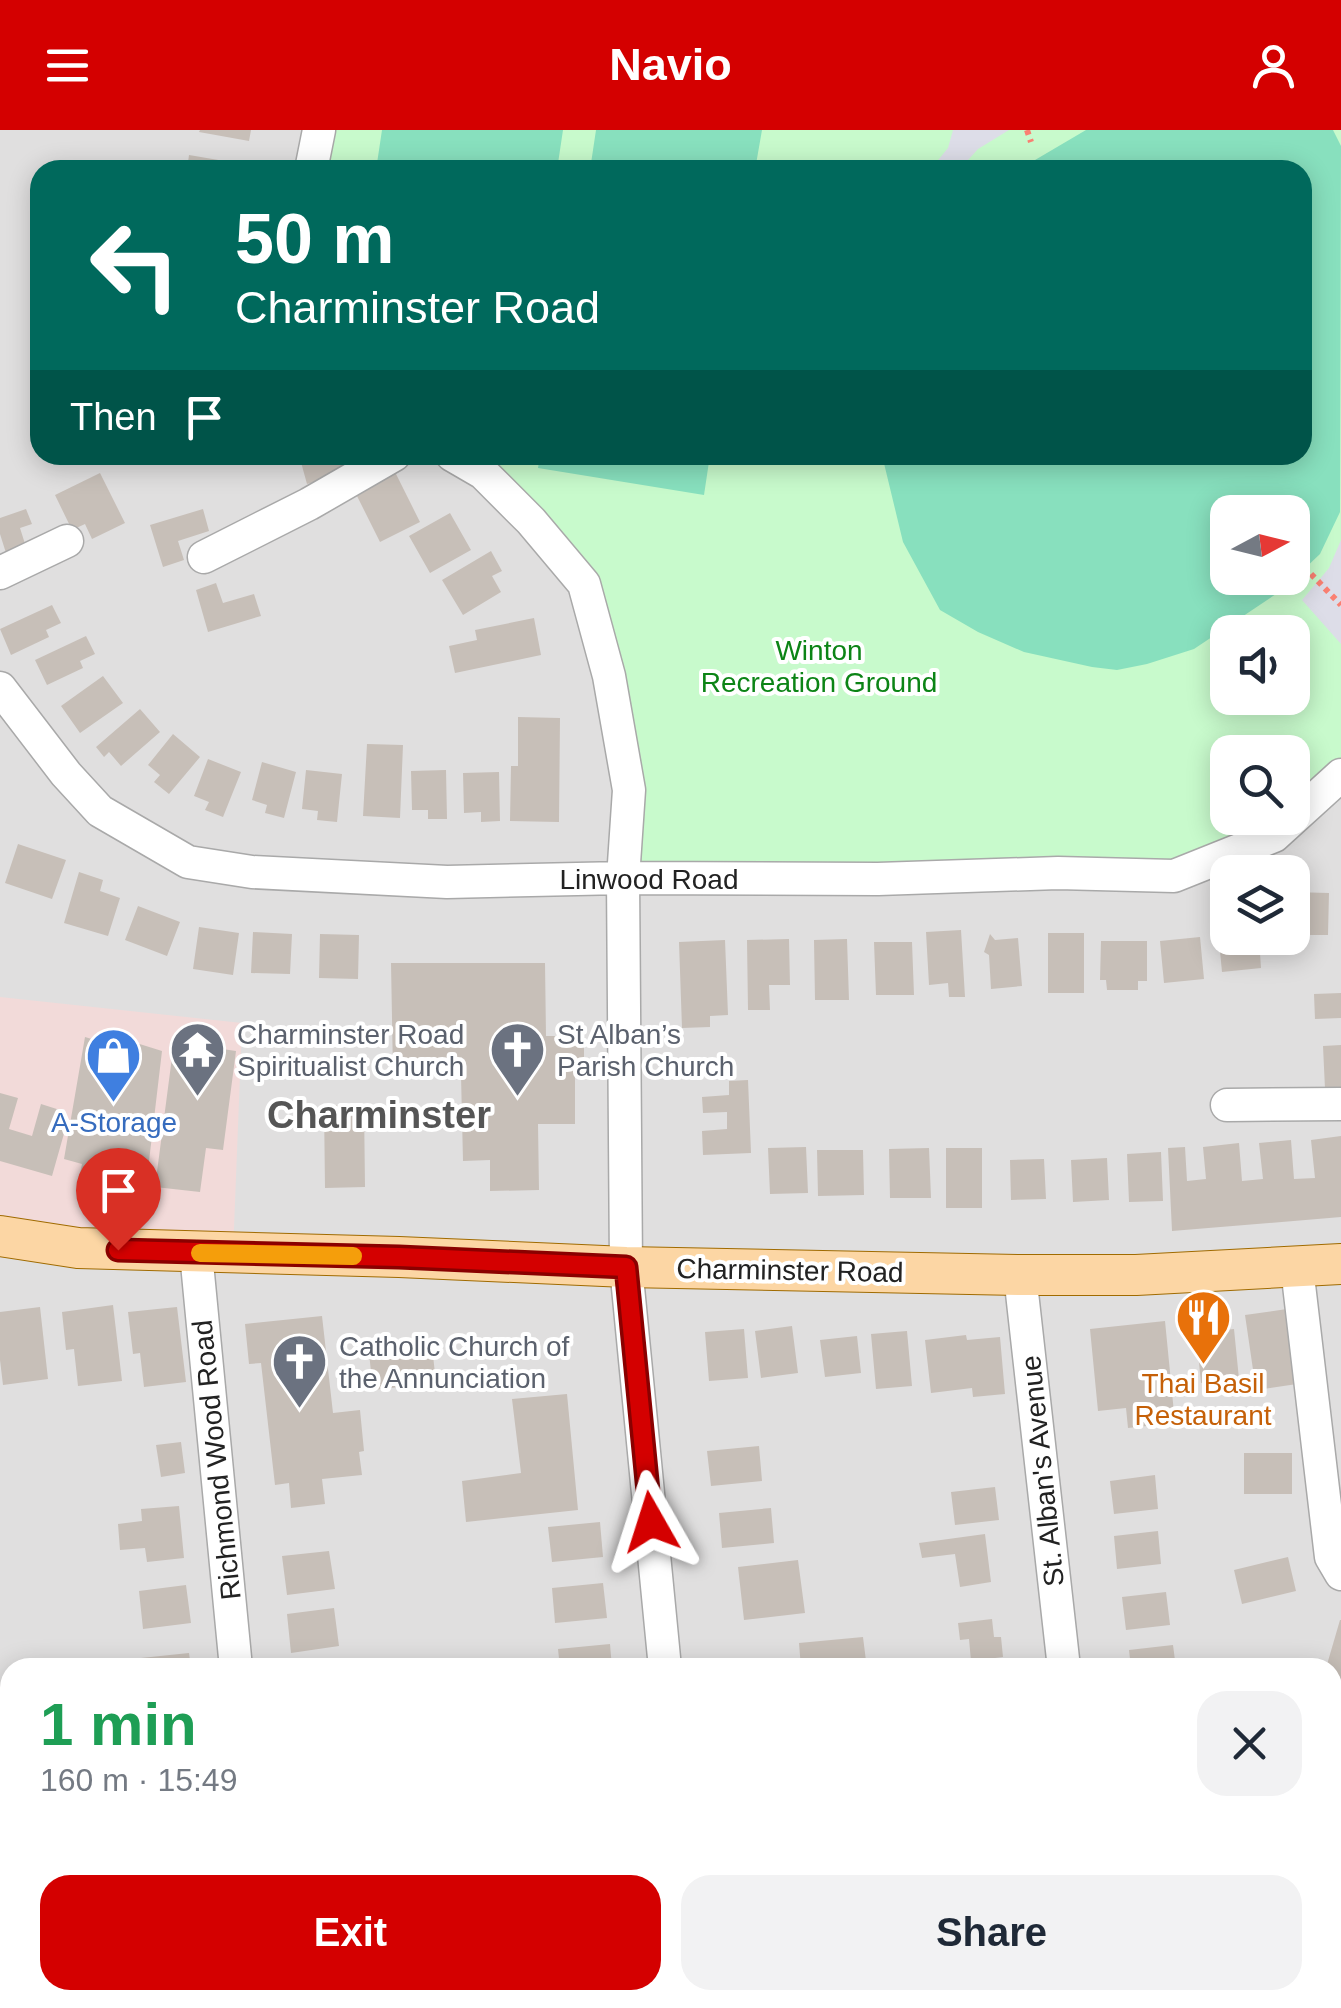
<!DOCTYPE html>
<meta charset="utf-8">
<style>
body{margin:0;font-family:Arial,sans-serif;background:#f2f2f3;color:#1f2937;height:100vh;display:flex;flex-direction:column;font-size:38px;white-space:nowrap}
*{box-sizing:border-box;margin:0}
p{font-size:32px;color:#747a83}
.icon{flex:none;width:55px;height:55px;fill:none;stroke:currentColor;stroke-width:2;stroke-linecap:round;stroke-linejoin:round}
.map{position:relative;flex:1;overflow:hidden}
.drawer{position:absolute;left:0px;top:1528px;width:1342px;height:352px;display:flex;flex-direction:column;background:#fff;border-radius:30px 30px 0 0;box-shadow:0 5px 25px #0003}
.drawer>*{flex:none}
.guide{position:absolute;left:30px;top:30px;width:1282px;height:305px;border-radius:30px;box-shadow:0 5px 25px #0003;background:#00695c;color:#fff;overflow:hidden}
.needle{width:65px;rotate:83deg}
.controls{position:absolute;left:1210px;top:365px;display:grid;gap:20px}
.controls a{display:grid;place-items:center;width:100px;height:100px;border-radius:20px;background:#fff;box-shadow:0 5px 25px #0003;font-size:50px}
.pin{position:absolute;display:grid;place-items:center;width:85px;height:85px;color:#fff;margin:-102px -42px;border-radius:50% 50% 50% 0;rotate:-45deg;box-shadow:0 0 10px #0007}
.pin .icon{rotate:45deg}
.me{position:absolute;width:110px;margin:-55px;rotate:354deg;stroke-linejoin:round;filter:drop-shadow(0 0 8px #0008)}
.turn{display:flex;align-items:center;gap:35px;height:210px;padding:0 40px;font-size:45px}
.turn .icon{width:130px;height:130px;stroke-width:2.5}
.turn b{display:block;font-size:70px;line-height:85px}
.then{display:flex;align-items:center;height:95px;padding:0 40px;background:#0003;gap:20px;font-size:38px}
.round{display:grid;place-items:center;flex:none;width:105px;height:105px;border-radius:30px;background:#f2f2f3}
.summary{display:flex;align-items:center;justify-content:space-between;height:170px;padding:0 40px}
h1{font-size:60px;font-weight:700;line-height:75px;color:#1e9e55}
.button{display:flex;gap:20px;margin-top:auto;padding:20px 40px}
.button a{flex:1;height:115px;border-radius:30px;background:#d40000;color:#fff;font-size:40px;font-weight:700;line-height:115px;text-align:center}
.button a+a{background:#f2f2f3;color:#1f2937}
header{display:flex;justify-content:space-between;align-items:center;height:130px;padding:0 40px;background:#d40000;color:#fff;font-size:45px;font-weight:700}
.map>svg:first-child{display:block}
.residential{fill:#e0dfdf;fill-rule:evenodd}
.commercial{fill:#f2dad9}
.park{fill:#c8facc;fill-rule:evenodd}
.pitch{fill:#88e0be;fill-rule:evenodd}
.plaza{fill:#dddde8}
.building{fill:#c7bfb8}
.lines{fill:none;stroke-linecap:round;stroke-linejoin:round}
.minor-casing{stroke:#a9a9a9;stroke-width:35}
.major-casing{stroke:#a06b00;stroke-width:42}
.path{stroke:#fa8072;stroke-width:6;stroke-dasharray:5 5;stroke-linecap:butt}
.minor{stroke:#fff;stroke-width:32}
.major{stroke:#fcd6a4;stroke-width:40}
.route-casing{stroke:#8a0000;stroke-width:25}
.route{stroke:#d40000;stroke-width:18}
.slow{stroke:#f59e0b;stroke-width:18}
.labels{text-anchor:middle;stroke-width:8;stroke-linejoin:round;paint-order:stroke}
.park-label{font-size:28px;fill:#0c8416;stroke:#fff}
.street-label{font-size:28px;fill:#222;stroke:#fff}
.worship-label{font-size:28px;fill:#5b616d;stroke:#fff;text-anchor:start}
.shop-label{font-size:28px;fill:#366cbe;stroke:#fff}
.food-label{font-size:28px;fill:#c56008;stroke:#fff}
.district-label{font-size:38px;font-weight:bold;fill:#555;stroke:#fff}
</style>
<header><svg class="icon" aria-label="menu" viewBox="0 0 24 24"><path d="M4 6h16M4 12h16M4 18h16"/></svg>Navio<svg class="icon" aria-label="person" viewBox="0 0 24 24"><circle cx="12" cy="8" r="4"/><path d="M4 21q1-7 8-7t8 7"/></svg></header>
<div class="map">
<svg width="1341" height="1878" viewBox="0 0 1341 1878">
<rect width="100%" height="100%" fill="#f2efe9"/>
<path class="residential" d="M0,0H1341V1878H0ZM40,40H1302V325H40ZM1228,382H1292V448H1228ZM1228,502H1292V568H1228ZM1228,622H1292V688H1228ZM1228,742H1292V808H1228ZM10,1538H1332V1870H10Z"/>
<path class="commercial" d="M0,867L242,893L233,1123L0,1106Z"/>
<path class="park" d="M319,0H1341V641L1274,706L1174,746L623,748L629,660L584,454L452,325H1302V40H311ZM1228,382H1292V448H1228ZM1228,502H1292V568H1228ZM1228,622H1292V688H1228Z"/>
<path class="pitch" d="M382,0H563L557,40H376Z
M596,0H762L755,40H590Z
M1086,0H1333L1341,16L1340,382L1320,424L1282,460L1194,519L1147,534L1117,540L1092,537L1024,522L978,502L940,480L903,412L882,325H1302V40H1018ZM1292,382V448H1228V382Z
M540,325H710L704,365L538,338Z"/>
<path class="plaza" d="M953,0H1009L978,19L959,40H930L948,18Z
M1341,410V514L1302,470L1329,438Z"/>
<path class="building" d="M200,0H251L249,11L199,2Z
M189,25L242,34L241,40H187Z
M299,325H347L352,341L307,354Z
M395,342L420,392L380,412L355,362Z
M100,343L125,393L92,409L85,394L72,400L55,365Z
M26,379L32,394L20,398L26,417L6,423L0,404V388Z
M203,379L209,401L178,411L184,430L163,437L150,395Z
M450,383L471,420L430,443L409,406Z
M491,421L502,441L492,446L501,462L463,485L442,450Z
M216,453L223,473L254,464L261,486L208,502L196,460Z
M52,475L61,493L46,500L49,507L11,525L0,499Z
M534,488L541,525L455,543L449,516L477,510L475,500Z
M86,506L95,524L80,531L83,538L47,555L35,530Z
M103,546L123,573L80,603L61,576Z
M140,579L160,602L121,636L109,622L104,627L96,617Z
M518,587L560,588L559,692L510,691L511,636H518Z
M173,604L200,627L169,664L154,652L160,645L148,635Z
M367,614L403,615L400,688L363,686Z
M208,629L241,642L223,687L205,680L209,672L194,666Z
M262,632L296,642L284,688L265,683L267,675L252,670Z
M306,640L342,644L337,692L317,690L318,681L302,679Z
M446,640L447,689H428V680H412L411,641Z
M499,642L500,691L481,692V682L464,683L463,643Z
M18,714L66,730L52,769L5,753Z
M79,742L103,750L100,761L120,768L108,806L64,793Z
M1292,762L1329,763L1328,805H1292Z
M138,776L180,792L167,826L125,810Z
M199,797L239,803L233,845L193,839Z
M1228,799V808H1259L1261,838L1222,842L1218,800Z
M961,800L965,867H949L948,853L929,855L926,802Z
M253,802L292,804L290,844L251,843Z
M1048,803H1084V863H1048Z
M320,804L359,805L358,849L319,848Z
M990,804L995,810L1018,808L1022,856L991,859L989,825L984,822Z
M1200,807L1204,849L1164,853L1160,811Z
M789,809L790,855H769L770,880H748L747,810Z
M847,809L849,870H815L814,810Z
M725,810L728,885L710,886V897L682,898L679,812Z
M1101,811H1147V851H1138V860H1107L1106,850H1100Z
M874,812H912L914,865H876Z
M391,833H545L546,906H584V940L575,941V994H538L539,1060L490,1061V1030L463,1031L461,945L393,943Z
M1341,863V888L1315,889L1314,864Z
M85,907L115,916L130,911L162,921L143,1082L121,1081L123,1068L88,1065L93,1047L79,1049L82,1034L64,1029Z
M174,912L236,921L223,1020L206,1018L200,1062L155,1057Z
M1341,915V959H1325L1323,916Z
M748,950L751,1023L703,1025L702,1001L727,999V982L703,983L702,967L729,965V951Z
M0,963L18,968L9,999L32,1006L41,974L63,981L58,998L65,1000L52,1046L0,1031Z
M324,975H364L365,1057L325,1058Z
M1341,1006V1087L1172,1101L1168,1018L1185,1017L1187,1051L1206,1049L1203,1017L1239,1013L1242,1051L1263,1049L1259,1013L1291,1010L1294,1049L1315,1048L1311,1010Z
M806,1017L808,1063L770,1064L768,1018Z
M929,1018L931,1068H890L889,1019Z
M946,1018H982V1078H946Z
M817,1020H863L864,1065L818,1066Z
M1161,1022L1163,1071L1129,1072L1127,1024Z
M1107,1028L1109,1070L1073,1072L1071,1030Z
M1044,1029L1046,1069L1011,1070L1010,1030Z
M113,1175L122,1251L78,1256L74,1219L66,1220L62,1182Z
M40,1177L48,1249L3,1255L0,1230V1182Z
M177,1177L186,1252L144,1257L140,1223L133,1224L128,1182Z
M1287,1179L1297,1254L1256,1260L1245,1185Z
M322,1186L333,1283L360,1280L364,1321L359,1322L362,1345L322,1349L325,1374L291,1378L289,1353L275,1355L261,1233L249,1234L245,1194Z
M1165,1191L1175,1293L1128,1298L1126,1278L1098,1281L1090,1199Z
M792,1196L798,1243L761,1248L755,1201Z
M744,1199L748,1248L709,1251L705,1202Z
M1234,1199L1239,1249L1201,1253L1196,1203Z
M907,1201L912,1256L876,1259L871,1204Z
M966,1205L967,1210L1000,1207L1005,1264L973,1267L972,1258L931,1263L925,1210Z
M857,1206L861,1243L825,1247L820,1210Z
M432,1216L436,1253L373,1260L369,1223Z
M567,1264L578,1380L466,1392L462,1351L521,1343L512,1269Z
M181,1312L185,1343L161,1347L156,1315Z
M759,1316L762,1351L711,1356L707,1321Z
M1244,1323H1292V1364H1244Z
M1155,1345L1158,1379L1114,1384L1110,1351Z
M995,1357L999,1390L955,1395L951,1362Z
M179,1376L184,1428L147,1432L145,1418L120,1420L118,1394L142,1391L141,1379Z
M771,1378L774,1413L722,1418L719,1383Z
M600,1392L603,1427L552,1432L548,1397Z
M1158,1401L1161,1434L1117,1439L1114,1406Z
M985,1404L991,1452L960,1457L955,1424L922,1428L919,1413Z
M329,1421L335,1459L287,1465L282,1426Z
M1288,1427L1296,1461L1242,1474L1234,1440Z
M798,1430L805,1483L744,1490L738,1437Z
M603,1453L607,1488L555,1493L552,1458Z
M186,1455L191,1493L143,1499L139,1461Z
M1166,1462L1170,1495L1126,1500L1122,1467Z
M334,1478L339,1516L291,1523L287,1484Z
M992,1489L994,1507H1001L1003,1527L971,1531L969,1509L960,1510L958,1493Z
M1340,1490H1341V1549L1332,1546V1538H1326Z
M863,1507L866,1531L878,1530L879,1538H801L799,1513Z
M610,1514L612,1538H560L558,1519Z
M1173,1515L1176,1538H1131L1129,1520Z
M189,1523L191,1538H142L141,1528Z
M1332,1678L1341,1681V1746L1332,1743Z
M327,1870H366L367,1878H328Z
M595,1870H647L648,1878H596Z
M997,1870H1042L1043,1878H998Z
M1244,1870H1298L1294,1878H1258Z"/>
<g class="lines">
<defs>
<path id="minor" d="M311,40L319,0
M452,325L483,343L531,391L584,454L609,546L629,660L623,748L626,1137L665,1538
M204,427L309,374L394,325
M0,443L67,411
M0,558L66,644L100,681L188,732L252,742L447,752L623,748L878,749L1058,743L1174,746L1274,706L1341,645
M1227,975L1341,974
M196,1123L236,1538
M1297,1138L1331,1427L1341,1444
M1020,1145L1064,1538
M268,1870V1878
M698,1870L699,1878
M1117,1870L1118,1878"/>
<path id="major" d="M0,1106L78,1118L399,1127L626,1137L1020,1145H1136L1341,1134"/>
</defs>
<use href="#minor" class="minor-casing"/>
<use href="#major" class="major-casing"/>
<path class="path" d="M1027,0L1031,12
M1311,444L1341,475"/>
<use href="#minor" class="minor"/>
<use href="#major" class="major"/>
</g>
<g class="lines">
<defs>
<path id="route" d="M118,1120L399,1127L626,1137L651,1392"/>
</defs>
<use href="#route" class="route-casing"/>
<use href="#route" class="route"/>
<path class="slow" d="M200,1123L353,1126"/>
</g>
<defs>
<symbol id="temple-pin" viewBox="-11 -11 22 30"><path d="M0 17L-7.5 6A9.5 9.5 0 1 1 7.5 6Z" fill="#6b7280" stroke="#fff"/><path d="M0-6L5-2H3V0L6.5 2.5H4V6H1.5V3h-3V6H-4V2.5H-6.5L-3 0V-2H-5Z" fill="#fff"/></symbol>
<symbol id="church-pin" viewBox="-11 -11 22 30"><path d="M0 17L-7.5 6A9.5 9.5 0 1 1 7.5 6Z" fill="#6b7280" stroke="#fff"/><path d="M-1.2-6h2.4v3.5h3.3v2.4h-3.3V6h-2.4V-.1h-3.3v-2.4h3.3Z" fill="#fff"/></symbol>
<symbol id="shop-pin" viewBox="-11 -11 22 30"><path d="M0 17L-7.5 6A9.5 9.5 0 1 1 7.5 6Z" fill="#3f7fe0" stroke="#fff"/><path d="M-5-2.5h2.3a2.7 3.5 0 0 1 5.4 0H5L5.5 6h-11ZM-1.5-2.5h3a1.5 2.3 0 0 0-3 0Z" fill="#fff"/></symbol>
<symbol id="restaurant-pin" viewBox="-11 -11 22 30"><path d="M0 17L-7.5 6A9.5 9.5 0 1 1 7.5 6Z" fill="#e8710a" stroke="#fff"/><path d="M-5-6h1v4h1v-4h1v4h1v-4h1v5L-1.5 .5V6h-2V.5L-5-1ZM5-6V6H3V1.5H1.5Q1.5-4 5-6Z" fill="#fff"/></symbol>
</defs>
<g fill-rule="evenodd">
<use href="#temple-pin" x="166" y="888" width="63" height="86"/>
<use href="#church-pin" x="486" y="888" width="63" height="86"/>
<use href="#shop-pin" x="82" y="894" width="63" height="86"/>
<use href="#restaurant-pin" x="1172" y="1156" width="63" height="86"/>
<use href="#church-pin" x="268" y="1200" width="63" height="86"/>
</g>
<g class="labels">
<g class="park-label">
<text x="819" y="530">Winton<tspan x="819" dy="32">Recreation Ground</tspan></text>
</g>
<g class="street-label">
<text x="649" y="759">Linwood Road</text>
<text transform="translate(790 1140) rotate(1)" y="10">Charminster Road</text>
<text transform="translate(216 1330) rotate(-96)" y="10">Richmond Wood Road</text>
<text transform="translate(1042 1341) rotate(-96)" y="10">St. Alban's Avenue</text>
</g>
<g class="worship-label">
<text x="237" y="914">Charminster Road<tspan x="237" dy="32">Spiritualist Church</tspan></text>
<text x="557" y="914">St Alban’s<tspan x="557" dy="32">Parish Church</tspan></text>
<text x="339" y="1226">Catholic Church of<tspan x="339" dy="32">the Annunciation</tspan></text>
</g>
<g class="shop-label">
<text x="114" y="1002">A-Storage</text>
</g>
<g class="food-label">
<text x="1203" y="1263">Thai Basil<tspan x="1203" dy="32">Restaurant</tspan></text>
</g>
<g class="district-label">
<text x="379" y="998">Charminster</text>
</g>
</g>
</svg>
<div class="controls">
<a><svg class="needle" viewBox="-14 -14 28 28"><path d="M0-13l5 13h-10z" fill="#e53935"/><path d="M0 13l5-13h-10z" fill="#747a83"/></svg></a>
<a><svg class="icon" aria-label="sound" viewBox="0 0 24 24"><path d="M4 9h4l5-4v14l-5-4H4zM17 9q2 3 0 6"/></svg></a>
<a><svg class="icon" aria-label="search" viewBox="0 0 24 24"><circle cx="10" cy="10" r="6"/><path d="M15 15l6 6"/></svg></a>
<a><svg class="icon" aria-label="layers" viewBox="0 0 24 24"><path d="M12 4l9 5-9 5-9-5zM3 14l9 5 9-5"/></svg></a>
</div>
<div class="pin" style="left:118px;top:1120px;background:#d93025"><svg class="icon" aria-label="arrive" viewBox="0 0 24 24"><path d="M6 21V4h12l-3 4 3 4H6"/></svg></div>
<svg class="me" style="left:651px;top:1392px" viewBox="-20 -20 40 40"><path d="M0-17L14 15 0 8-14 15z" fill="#d40000" stroke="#fff" stroke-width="4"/></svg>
<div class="guide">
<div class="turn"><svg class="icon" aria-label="left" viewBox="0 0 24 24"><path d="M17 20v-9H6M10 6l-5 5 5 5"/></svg><div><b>50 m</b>Charminster Road</div></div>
<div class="then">Then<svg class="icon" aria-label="arrive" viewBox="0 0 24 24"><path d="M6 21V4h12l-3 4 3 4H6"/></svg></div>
</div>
<section class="drawer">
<div class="summary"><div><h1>1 min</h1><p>160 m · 15:49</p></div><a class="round"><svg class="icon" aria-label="close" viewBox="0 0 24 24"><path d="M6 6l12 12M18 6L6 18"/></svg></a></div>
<div class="button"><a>Exit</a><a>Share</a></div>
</section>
</div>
